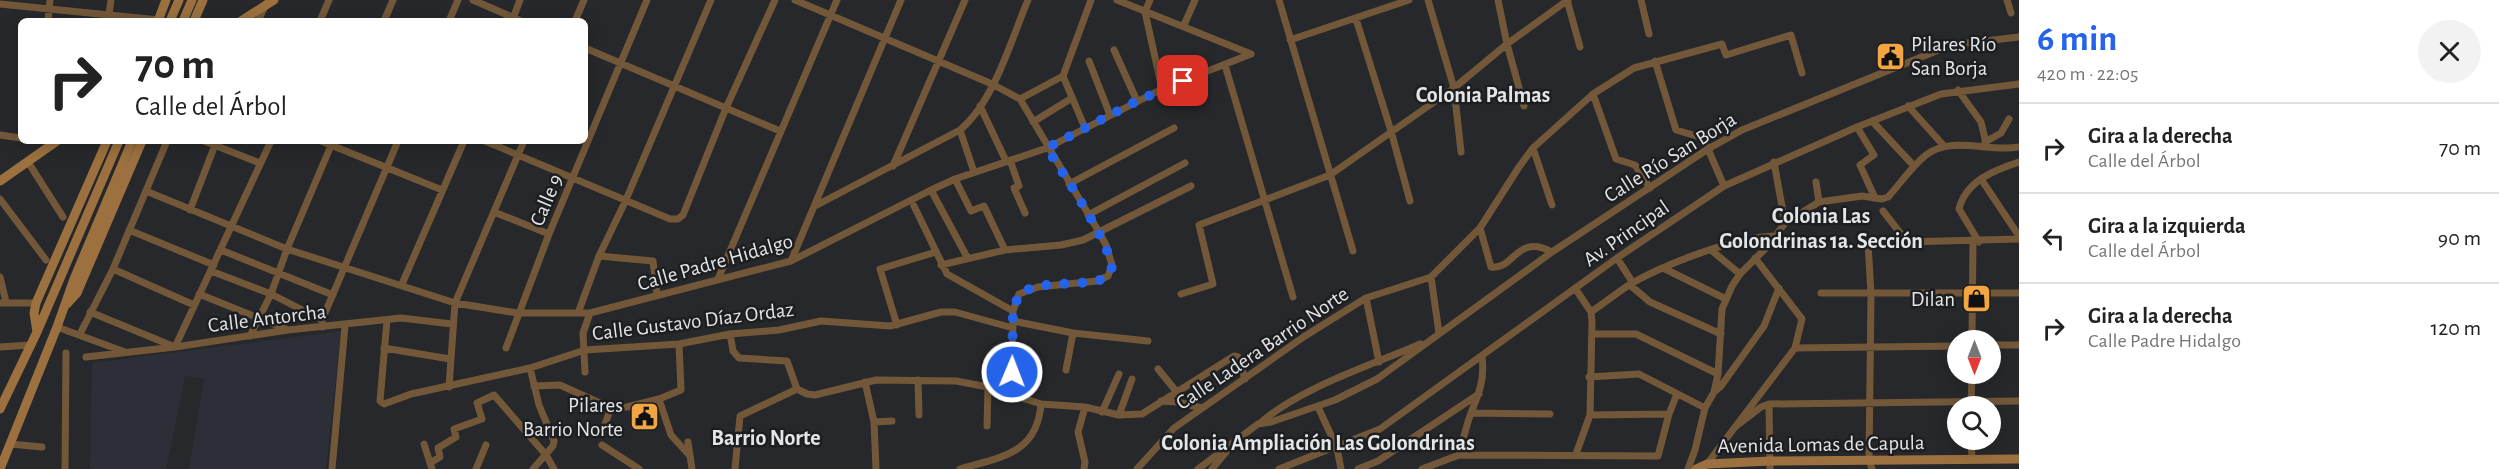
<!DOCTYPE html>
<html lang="es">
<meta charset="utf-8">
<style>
body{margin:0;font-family:"Alegreya Sans",sans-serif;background:#f2f2f2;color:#222;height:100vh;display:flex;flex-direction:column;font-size:22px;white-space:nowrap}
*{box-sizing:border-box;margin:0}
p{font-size:20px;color:#767676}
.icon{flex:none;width:33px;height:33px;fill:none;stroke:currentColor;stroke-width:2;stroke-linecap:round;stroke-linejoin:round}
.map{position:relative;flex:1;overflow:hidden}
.sheet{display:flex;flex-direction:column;background:#fff;width:480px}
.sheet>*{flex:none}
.guide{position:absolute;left:18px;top:18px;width:570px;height:126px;border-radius:9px;box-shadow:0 3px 15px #0003;background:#fff;color:#222;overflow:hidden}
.needle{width:39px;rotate:180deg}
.fabs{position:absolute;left:1947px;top:330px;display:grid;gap:12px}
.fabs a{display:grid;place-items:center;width:54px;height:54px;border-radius:50%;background:#fff;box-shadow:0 3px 15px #0003;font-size:30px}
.pin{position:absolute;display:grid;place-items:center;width:51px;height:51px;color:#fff;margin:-26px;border-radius:12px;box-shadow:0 3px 9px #0006}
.me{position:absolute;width:66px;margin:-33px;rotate:1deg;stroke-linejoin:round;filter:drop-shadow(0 0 4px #0008)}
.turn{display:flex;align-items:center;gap:21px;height:126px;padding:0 18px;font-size:27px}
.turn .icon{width:78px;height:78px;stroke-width:2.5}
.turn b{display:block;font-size:42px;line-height:51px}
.round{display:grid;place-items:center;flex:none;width:63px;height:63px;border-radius:32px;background:#f2f2f2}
.overview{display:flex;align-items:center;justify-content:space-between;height:102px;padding:0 18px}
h1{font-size:36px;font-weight:700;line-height:45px;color:#2563eb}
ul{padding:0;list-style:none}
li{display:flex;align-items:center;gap:18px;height:90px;padding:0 18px;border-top:2px solid #e0e0e0}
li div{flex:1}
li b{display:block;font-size:22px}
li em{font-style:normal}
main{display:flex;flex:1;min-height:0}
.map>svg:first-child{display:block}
.built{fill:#2c2f38}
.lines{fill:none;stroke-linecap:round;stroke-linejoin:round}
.street{stroke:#725839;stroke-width:7}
.secondary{stroke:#9c713f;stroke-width:9}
.route{stroke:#2563eb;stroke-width:10;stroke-dasharray:0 18}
.labels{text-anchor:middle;stroke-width:5;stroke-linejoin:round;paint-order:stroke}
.poi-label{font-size:21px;fill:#e4e5e7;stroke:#1d1e22;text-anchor:end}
.street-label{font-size:21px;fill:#e4e5e7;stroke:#1d1e22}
.neighbourhood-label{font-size:22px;font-weight:bold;fill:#e4e5e7;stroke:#1d1e22}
</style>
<main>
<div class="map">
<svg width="2019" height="469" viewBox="0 0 2019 469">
<rect width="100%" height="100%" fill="#27282b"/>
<path class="built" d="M341,331L326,469H189L204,379L185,376L166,469H90L92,363Z"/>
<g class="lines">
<path class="street" d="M473,0L521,21
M795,0L992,84L1020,99L1099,232L1106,245L1112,265L1108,276L1097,281L1038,287L1019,294L1013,311L1012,394
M1117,0L1251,54
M1150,0L1145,12L1162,89
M1279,0L1353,251
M1428,0L1454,88L1461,152
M1498,0L1507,44L1524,106
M1567,0L1580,47
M1641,0L1649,34
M2007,0L2011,13
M0,4L159,20
M1356,19L1391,131L1410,201
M48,21L50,0
M108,21L111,0
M258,21L266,4
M320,21L329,0
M384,21L393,0
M449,21L458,0
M512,21L520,0
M575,21L584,0
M1184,25L1195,0
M1290,40L1409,0
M585,48L780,131
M1114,50L1137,101
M1089,61L1110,115
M1655,61L1676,130L1700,137L1705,142L1724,186
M1225,65L1293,297
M1063,76L1085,128
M1958,90L1981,122L1987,147
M1593,94L1616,159L1635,165L1650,188
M1020,99L1063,76L1091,0
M980,106L1006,161
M1908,106L1944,146
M1872,121L1914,166
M1033,122L1072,98
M1857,127L1874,155L1860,165L1875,198
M960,130L974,172
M0,135L21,138
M204,141L260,163
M321,141L442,190
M485,141L670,219H678L683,215L726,108L775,0
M1985,142L2001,133L2009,119
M1533,148L1552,205
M1010,160L1019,186L1014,188L1025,213
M28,162L63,217
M1774,162L1785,223
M893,166L965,0
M955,179L971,211L984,206L1005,250
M1981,179L2019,236
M1816,182L1819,202
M1069,184L1174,128
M931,190L967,257
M146,191L287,249L455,303L517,313H590L791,261L931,190L955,179L1047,148L1162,89L1251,54
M0,199L46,260
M815,206L960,130C994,102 1011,40 1028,0
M914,206L947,274L1013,311
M190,210L215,145
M1883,211L1908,243
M494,212L549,234
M1088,215L1185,163
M1480,228L1491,267C1515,270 1516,233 1552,252
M129,230L214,265
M1979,242L1959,209C1966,181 1994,170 2019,162
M221,250L333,295
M1711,250L1740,274
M599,256L653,261L657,295
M1617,258L1633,283
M791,261L901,0
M941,265L1005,250L1061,245L1083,240L1191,186
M1663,268L1726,299
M113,269L194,305
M211,271L271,294L322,320
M0,277L6,302
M1431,277L1439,333
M718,279L837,0
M402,284L464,141
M1630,285L1650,302L1721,334
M1575,288L1591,312C1604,303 1618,292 1632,283C1668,263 1735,237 1775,236
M1821,293H2019
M199,294L286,329
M1181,294L1213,284L1199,225L1330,175L1454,88L1507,44L1568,0
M1366,298L1379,362
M0,303H36
M90,312L175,347L271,141
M578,313L599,256L625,202L711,0
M387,320L380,401L384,404L411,394L530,368L585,350L679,344L730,334L779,330L821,321L890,326L941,312H955L1013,328
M1013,321L1073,333L1148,341
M897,325L880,269L936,252
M57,327L125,352
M323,327L322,320L398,141
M80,334L113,269L167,141
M730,334L733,351L739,358L787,361L797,389
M1592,334H1636L1718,374
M250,336L271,294L287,249L333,141
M1972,340L1973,242
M679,344L681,390L659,399L671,435L690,456
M1990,345H2019
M0,347L30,345
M384,348L450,359
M506,348L549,234L647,0
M1795,348L1958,346
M86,357L175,347L288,330L401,318L452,324
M530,368L539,405L554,441L553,446L533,469
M1158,369L1176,391
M1066,370L1073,333
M585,372L583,333L590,313
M1589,377L1639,374L1705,408
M918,380L919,415
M865,382L874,422L876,469
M534,386L560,385L611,408L627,407L659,399
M449,387L455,303L524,141
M797,389L807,394L815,395L876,380L956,381L988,387L1041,404L1085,407L1119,415L1142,414L1234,356L1238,357L1245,379
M1714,392L1721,386L1764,326L1779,288
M1161,401L1177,402L1202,408
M1769,404L1770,469
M1971,406L1972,374
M1318,407L1337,448L1341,469
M1102,412L1119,374
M1471,413L1550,414
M1119,415L1132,379
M1590,415L1669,414
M874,422L892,421
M1259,424C1299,388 1370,366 1420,344
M987,426L988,387
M1735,427L1761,407L1769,404L2019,401
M602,432L611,408
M1971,440L1972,459
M688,442L692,469
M10,444L42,447
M424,444L432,469
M602,445L639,469
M1576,454L1590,415L1592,322L1591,312
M1459,455C1463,441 1466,426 1471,413C1479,393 1485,379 1482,357
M430,463L440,457L438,448L456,437L454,429L482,419L477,403L494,395L546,455L554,469
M1707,464L1795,348L1802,319L1755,258
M65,469L66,353
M332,469L345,326
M476,469L486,445
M735,469L740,416L797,389
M960,469C1001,457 1037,454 1041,404
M1084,469L1085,462L1078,432L1085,407
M1137,469L1174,428L1305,336L1366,298L1431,277L1480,228L1519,167L1533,148L1593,94L1634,68L1722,44L1726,55L1791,35L1802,73
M1198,469L1258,424L1271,422L1335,400L1377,379L1552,252L1708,149L1742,130L1951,45L2019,37
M1212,469L1226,452
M1279,469L1380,429L1617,258L1724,186L1857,127L1941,94L2019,84
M1358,469L1378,461L1479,394
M1422,469L1459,455L1658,456L1669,414L1677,394
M1688,469L1695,450L1705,408L1714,392L1718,374L1722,309L1732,286L1740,274L1768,246L1785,223L1819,202L1862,196L1882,199L1888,197C1901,183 1911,167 1926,155C1952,135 1989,153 2019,147
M1872,469L1869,460L1871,294L1868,243L2019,239"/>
<path class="secondary" d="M158,21L166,0
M170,21L179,0
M183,21L192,0
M194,21L203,0
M241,21L274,0
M0,181L57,141
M67,304L77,293L142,141
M37,332L34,313L36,303L107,141
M0,409L37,332L119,141
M0,469L57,327L74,279L132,141
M1696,469L1707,464L1770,461L2019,459"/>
</g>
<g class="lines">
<path class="route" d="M1012,372L1013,311L1019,294C1041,280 1071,286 1096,281C1101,280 1108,278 1111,272C1118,253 1059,168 1047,148L1137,101L1183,81"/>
</g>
<defs>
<symbol id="civic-square" viewBox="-11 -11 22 22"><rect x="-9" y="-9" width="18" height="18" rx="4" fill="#f2a541" stroke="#1d1e22"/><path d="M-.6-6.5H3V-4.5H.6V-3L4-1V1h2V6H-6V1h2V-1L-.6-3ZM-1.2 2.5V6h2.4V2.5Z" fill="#111"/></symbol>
<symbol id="shop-square" viewBox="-11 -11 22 22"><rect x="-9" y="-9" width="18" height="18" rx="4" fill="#f2a541" stroke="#1d1e22"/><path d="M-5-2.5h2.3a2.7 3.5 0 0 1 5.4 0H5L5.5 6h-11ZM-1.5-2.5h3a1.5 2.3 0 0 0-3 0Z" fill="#111"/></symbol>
</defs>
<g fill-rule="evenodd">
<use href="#civic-square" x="1874" y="40" width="33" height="33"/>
<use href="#shop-square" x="1960" y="282" width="33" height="33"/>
<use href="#civic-square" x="628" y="400" width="33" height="33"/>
</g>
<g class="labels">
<g class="poi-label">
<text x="1911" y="51" text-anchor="start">Pilares Río<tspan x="1911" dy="24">San Borja</tspan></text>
<text x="1955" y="306">Dilan</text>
<text x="623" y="412">Pilares<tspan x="623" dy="24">Barrio Norte</tspan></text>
</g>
<g class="street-label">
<text transform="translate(1670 157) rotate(-32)" y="7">Calle Río San Borja</text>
<text transform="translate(546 200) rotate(-67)" y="7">Calle 9</text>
<text transform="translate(1626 233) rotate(-35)" y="7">Av. Principal</text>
<text transform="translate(715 262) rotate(-16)" y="7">Calle Padre Hidalgo</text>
<text transform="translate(267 318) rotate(-7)" y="7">Calle Antorcha</text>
<text transform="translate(693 321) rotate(-7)" y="7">Calle Gustavo Díaz Ordaz</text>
<text transform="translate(1262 348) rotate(-34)" y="7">Calle Ladera Barrio Norte</text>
<text transform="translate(1821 444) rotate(-1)" y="7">Avenida Lomas de Capula</text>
</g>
<g class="neighbourhood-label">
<text x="1483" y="102">Colonia Palmas</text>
<text x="1821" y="223">Colonia Las<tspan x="1821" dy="25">Golondrinas 1a. Sección</tspan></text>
<text x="766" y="445">Barrio Norte</text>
<text x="1318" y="450">Colonia Ampliación Las Golondrinas</text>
</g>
</g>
</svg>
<div class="fabs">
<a><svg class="needle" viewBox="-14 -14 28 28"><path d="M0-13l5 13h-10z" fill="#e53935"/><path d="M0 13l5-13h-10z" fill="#767676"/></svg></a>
<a><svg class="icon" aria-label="search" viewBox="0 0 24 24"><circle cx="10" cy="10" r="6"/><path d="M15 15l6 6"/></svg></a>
</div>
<div class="pin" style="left:1183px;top:81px;background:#d93025"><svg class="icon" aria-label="arrive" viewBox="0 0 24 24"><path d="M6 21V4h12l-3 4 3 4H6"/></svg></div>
<svg class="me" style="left:1012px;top:372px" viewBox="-20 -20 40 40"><circle r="17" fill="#2563eb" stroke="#fff" stroke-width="3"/><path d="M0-11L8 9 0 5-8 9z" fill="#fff"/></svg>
<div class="guide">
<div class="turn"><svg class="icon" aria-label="right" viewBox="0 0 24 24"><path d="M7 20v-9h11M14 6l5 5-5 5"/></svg><div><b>70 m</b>Calle del Árbol</div></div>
</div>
</div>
<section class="sheet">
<div class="overview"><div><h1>6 min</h1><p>420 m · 22:05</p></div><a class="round"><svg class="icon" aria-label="close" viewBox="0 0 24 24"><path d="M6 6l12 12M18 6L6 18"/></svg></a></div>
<ul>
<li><svg class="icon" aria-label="right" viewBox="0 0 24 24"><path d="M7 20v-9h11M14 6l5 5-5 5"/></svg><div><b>Gira a la derecha</b><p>Calle del Árbol</p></div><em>70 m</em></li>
<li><svg class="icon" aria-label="left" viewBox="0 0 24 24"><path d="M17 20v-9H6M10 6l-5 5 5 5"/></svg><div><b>Gira a la izquierda</b><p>Calle del Árbol</p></div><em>90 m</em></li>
<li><svg class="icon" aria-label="right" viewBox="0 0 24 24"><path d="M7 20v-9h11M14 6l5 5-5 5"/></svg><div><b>Gira a la derecha</b><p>Calle Padre Hidalgo</p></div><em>120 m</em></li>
</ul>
</section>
</main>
